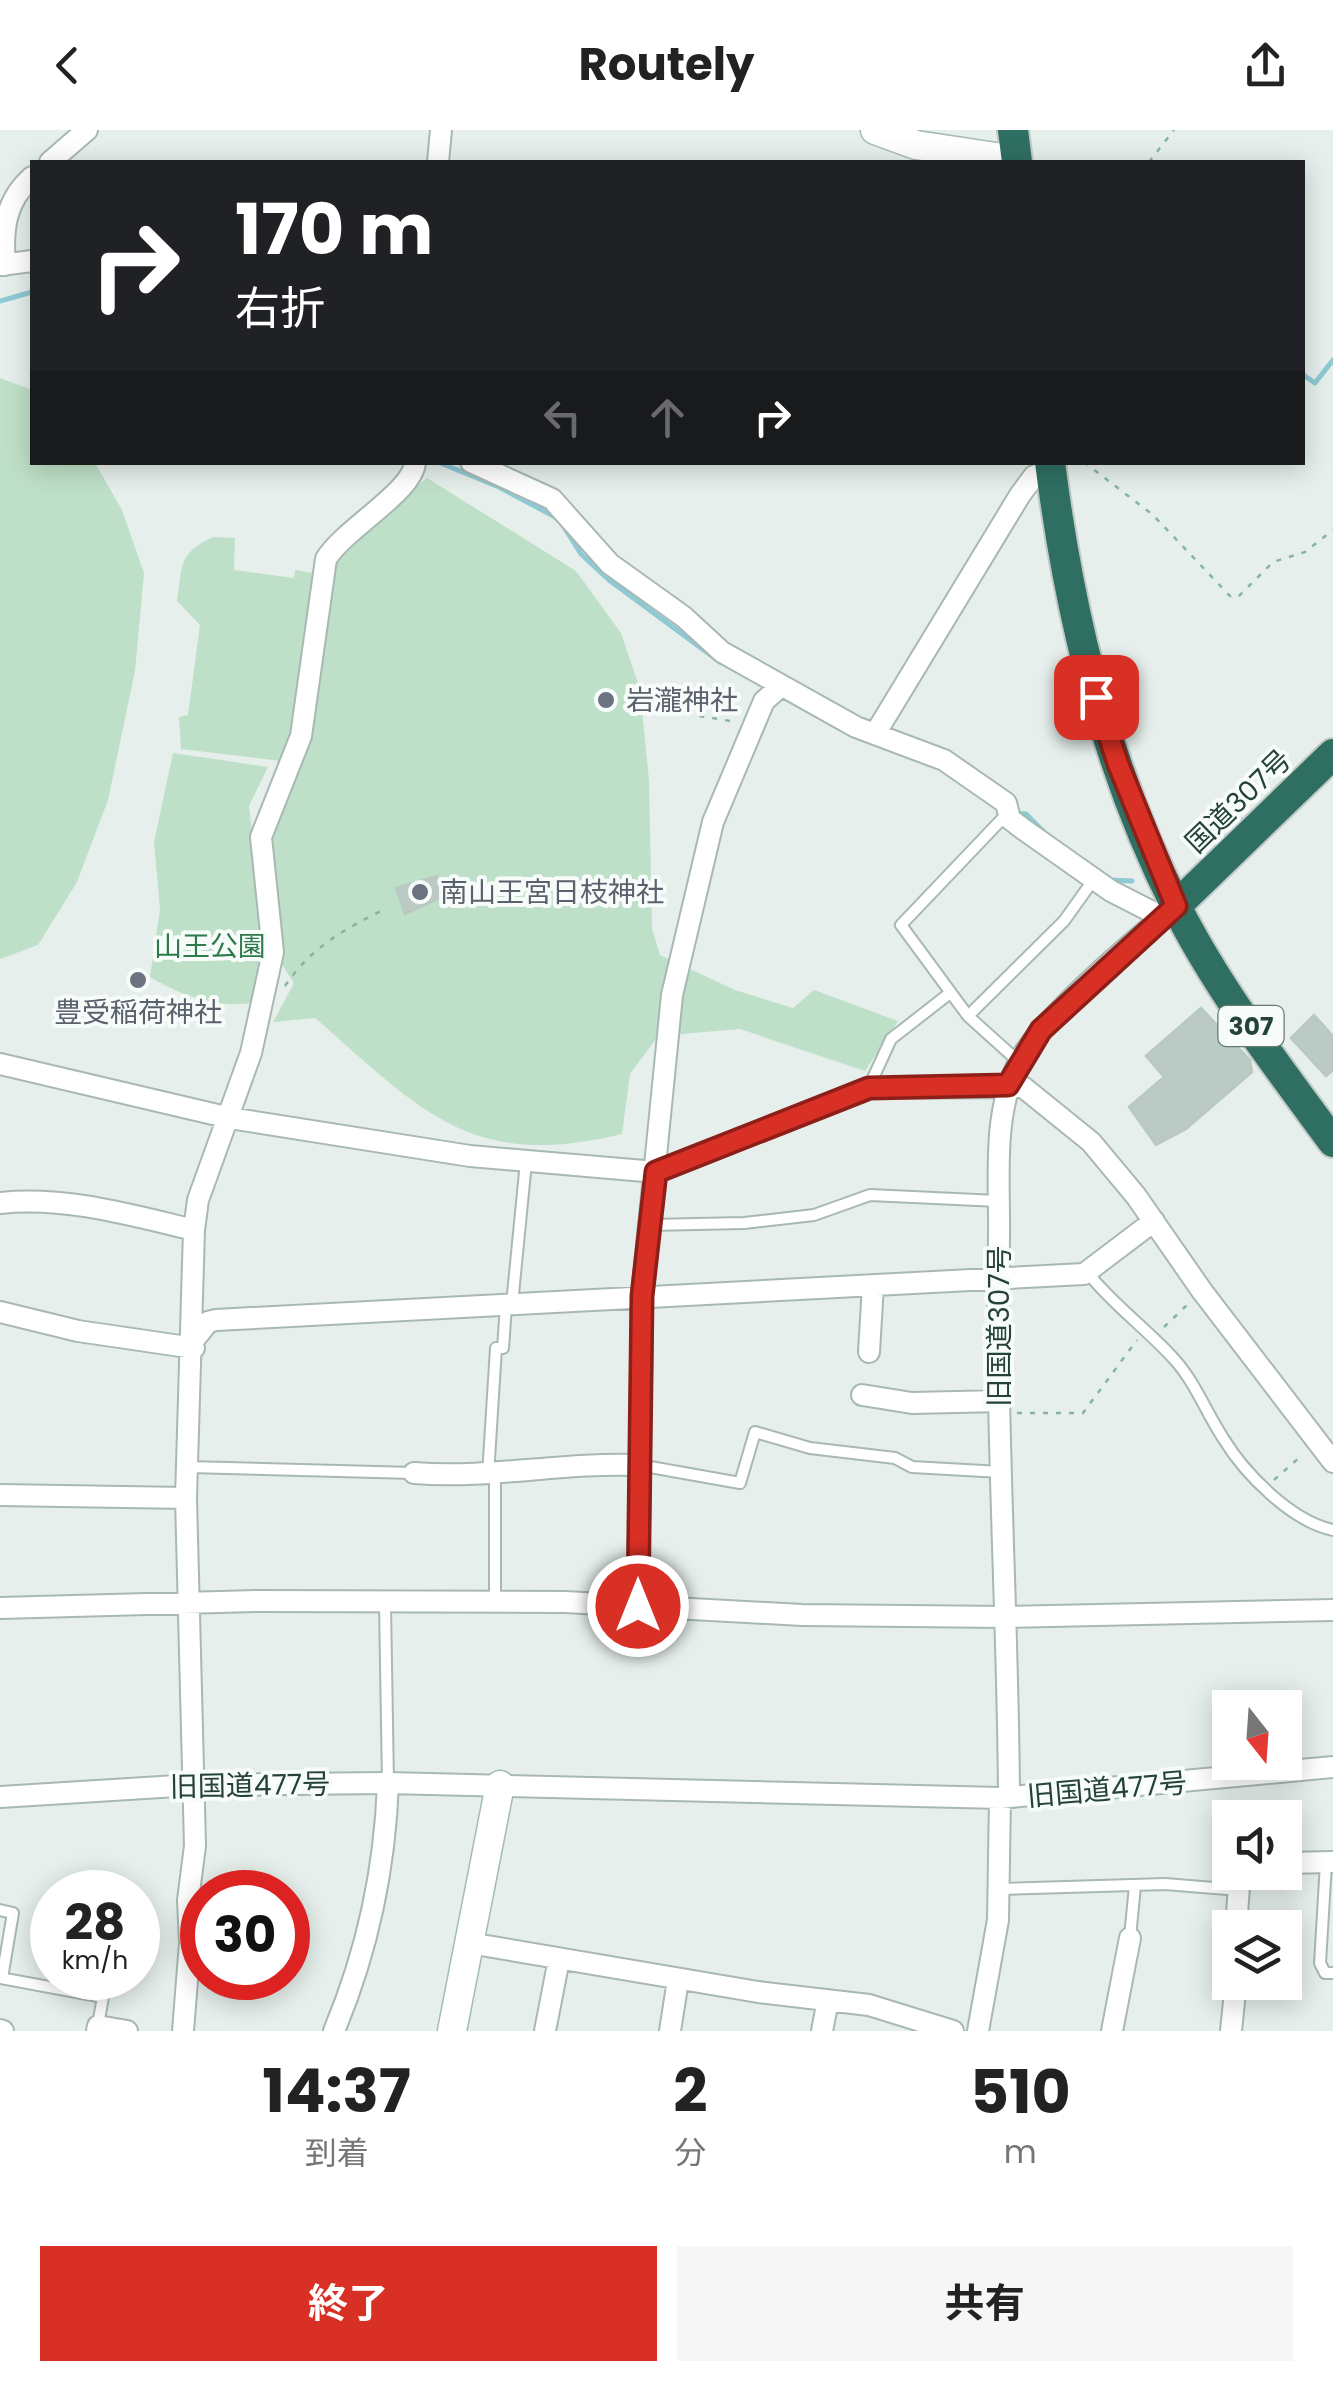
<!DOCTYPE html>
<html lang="ja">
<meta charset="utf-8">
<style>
body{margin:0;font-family:Poppins,"Noto Sans JP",sans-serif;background:#f6f6f6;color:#222;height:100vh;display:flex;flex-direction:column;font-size:38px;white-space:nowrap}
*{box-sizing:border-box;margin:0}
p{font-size:32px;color:#767676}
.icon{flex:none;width:55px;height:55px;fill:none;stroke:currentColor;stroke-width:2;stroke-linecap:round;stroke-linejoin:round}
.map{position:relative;height:1901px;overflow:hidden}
.drawer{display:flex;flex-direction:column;background:#fff;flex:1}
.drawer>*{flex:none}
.guide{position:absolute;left:30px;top:30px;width:1275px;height:305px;border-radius:0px;box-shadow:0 5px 25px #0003;background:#202124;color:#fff;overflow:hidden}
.needle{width:65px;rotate:163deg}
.buttons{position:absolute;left:1212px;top:1560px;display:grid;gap:20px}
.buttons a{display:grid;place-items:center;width:90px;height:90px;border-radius:0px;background:#fff;box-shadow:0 5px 25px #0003;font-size:50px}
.speed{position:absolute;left:30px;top:1740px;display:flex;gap:20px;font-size:50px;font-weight:700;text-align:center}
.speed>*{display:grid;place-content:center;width:130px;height:130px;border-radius:50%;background:#fff;box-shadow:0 5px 25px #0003;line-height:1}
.speed small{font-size:25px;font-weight:400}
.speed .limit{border:15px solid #d22;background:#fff;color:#111}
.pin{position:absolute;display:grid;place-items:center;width:85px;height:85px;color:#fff;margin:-42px;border-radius:20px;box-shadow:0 5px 15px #0006}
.me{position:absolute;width:110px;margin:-55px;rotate:0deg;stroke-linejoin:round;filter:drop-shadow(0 0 8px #0008)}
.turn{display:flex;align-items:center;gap:35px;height:210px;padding:0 40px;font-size:45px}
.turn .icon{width:130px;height:130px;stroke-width:2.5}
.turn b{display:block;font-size:70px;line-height:85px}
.lanes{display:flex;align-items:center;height:95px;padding:0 40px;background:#0003;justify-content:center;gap:50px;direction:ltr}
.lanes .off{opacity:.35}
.eta{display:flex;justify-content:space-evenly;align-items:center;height:170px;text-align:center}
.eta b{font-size:60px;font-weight:700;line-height:70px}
.primary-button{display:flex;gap:20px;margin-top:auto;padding:20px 40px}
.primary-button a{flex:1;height:115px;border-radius:0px;background:#d93025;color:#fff;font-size:40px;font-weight:700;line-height:115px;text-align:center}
.primary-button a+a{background:#f6f6f6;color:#222}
header{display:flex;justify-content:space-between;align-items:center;height:130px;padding:0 40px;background:#fff;font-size:45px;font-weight:700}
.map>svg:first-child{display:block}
.green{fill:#bfe0c8}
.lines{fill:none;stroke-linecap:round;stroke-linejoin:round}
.stream{stroke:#8ec9d4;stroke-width:5}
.building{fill:#bbcac4;stroke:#b8c9c2;stroke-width:2.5}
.lane-casing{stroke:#a8b8b2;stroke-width:14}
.street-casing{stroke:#a8b8b2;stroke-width:24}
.secondary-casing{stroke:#a4bbb3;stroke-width:31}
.highway-casing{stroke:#c2cac8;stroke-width:34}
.path{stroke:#86b3a5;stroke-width:2.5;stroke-dasharray:5 8;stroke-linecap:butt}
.lane{stroke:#fff;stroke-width:10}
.street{stroke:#fff;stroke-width:20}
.secondary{stroke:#fff;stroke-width:28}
.highway{stroke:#2f6f62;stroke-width:30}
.route-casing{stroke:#8d1f18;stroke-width:25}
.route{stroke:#d93025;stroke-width:18}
.worship-dot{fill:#6b7280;stroke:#f7fbf9;stroke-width:4}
.labels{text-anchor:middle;stroke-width:8;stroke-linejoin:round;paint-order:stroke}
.shield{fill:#f7fbf9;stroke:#637a73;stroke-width:2.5}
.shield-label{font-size:25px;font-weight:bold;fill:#24423a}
.worship-label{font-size:28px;fill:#5b616d;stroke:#f7fbf9;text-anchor:start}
.street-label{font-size:28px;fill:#24423a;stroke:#f7fbf9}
.park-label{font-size:28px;fill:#2d7a4b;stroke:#f7fbf9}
</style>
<header><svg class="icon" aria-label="back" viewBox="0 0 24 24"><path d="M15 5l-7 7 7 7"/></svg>Routely<svg class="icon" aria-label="share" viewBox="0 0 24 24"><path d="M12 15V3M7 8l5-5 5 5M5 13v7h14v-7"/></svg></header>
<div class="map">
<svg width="1333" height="1901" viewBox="0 0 1333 1901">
<rect width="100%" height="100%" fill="#e6efeb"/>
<path class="green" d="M0,248L32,260V332L95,333L122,380L144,443L135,541L108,670L77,752L38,815L0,829Z
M427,348L576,441L621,503L640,559L649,651L652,799L660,825L735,860L793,878L814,860L898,891L865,941L740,899L658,906L630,944L622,1004C470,1041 422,981 315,888L273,892L294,853L277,827L270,688L333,441L346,415Z
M213,407L235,408L234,440L294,448L295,440L313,443L316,451L296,604L281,631L181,619L179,587L188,585L200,495L177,471C183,435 177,424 213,407Z
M173,623L268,637L249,676L267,823L253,873C214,878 183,866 150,847L160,779L154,712Z"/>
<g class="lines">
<path class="stream" d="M0,171L32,162
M1302,244L1315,253L1333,230
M438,332L499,357L557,388
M564,397L581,424L609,450L720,532
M1017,683L1026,684L1047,705
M1196,721L1240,689
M1108,750L1132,751"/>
</g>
<path class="building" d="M437,746L444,766L405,784L396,758Z
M1201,878L1250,930L1252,942L1186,999L1156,1015L1129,977L1164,947L1146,926Z
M1314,885L1333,906V940L1326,946L1291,908Z"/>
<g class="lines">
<defs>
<path id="lane" d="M1009,689H1002L901,795L968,886L1019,932
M968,886L1064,791L1094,749
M869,957L891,909L950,863
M650,1095L744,1093L814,1085L870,1065L998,1071
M1087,1142C1113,1175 1146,1198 1174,1229C1195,1252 1206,1282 1223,1308C1245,1344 1291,1391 1333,1400
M512,1174L526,1032
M639,1335L740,1353L755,1302L810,1318L895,1328L912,1337L1001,1342
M188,1337L413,1343
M488,1345L496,1218H503L506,1176
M495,1471V1346
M385,1474L388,1653
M1326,1733L1320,1833L1325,1843H1333
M999,1759L1165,1754L1239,1760
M0,1780L13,1783L2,1848
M1130,1807L1135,1756
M0,1848L103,1867L98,1895"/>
<path id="street" d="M50,32L87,0
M438,32L441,0
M0,135L32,131
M5,135C2,100 5,71 32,47
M471,332L552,369L610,434L684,487L722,522L856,597L944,630L1006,673L1010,689L1023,699L1111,761L1162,787
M875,604L1020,365L1034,346L1051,339
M0,934L230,988L470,1026L656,1042L869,958L1023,957L1091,1012L1136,1066L1202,1161L1333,1332
M0,1073C65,1066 131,1085 194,1100
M0,1182L78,1201L194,1218
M193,1211L208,1192L216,1190L1084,1144L1154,1091
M869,1222L873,1155
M862,1265L912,1273L1000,1271
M414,1343C490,1349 562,1332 638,1335
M0,1365L186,1368
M638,1477L642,1166L672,865L713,692L764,571L781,556
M0,1478L257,1471L565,1472L802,1485L1008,1487L1333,1480
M0,1667L193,1655L388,1653L1000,1668L1333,1637
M1009,1667C1008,1481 995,1294 999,1108C1000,1052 992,988 1017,936C1037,892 1135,810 1176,776
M1285,1733L1333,1732
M1236,1798L1240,1742
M469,1813L758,1862L869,1875L953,1901
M0,1900L3,1901
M97,1901L98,1896L127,1901
M183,1901L190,1813L188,1770L195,1716L186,1368L194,1100L198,1070L251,923L273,822L261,707L301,606L326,429C344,399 414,361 415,332
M334,1901C368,1820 385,1740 388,1653
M545,1901L559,1829
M670,1901L678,1850
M822,1901L828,1870
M978,1901L998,1790L1000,1668
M1112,1901L1130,1808
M1231,1901L1236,1852"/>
<path id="secondary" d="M875,0L916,15L1016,30
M452,1901L500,1655"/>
<path id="highway" d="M1013,0L1017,32
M1050,332C1069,484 1107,641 1177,778C1219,861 1278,937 1333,1012
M1176,776L1333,624"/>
</defs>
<use href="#lane" class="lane-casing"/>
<use href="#street" class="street-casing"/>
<use href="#secondary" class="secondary-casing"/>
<use href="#highway" class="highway-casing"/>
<path class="path" d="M1149,32L1174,0
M1084,332L1153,385L1230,466L1238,467L1273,432L1305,422L1333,400
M648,578L737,592
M285,856C312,816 345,799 387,778
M1164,1197L1187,1175
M1017,1283H1083L1137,1210
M1274,1350L1301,1326"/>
<use href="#lane" class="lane"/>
<use href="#street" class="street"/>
<use href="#secondary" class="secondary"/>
<use href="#highway" class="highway"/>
</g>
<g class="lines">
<defs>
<path id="route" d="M638,1476L642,1166L656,1042L869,958L1008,955L1041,900L1176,776L1118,634L1096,567"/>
</defs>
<use href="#route" class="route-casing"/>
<use href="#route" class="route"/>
</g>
<g class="worship-dot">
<circle cx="606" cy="570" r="10"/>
<circle cx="420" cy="762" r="10"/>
<circle cx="138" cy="850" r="10"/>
</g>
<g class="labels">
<rect class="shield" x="1218.5" y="876" width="65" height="40" rx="8"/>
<g class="shield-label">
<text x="1251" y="905">307</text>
</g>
<g class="worship-label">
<text x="626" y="580">岩瀧神社</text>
<text x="440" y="772">南山王宮日枝神社</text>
<text x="138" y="892" text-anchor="middle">豊受稲荷神社</text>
</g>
<g class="street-label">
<text transform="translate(1238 671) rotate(-44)" y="10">国道307号</text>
<text transform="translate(999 1196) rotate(-90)" y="10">旧国道307号</text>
<text transform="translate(250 1655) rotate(-1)" y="10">旧国道477号</text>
<text transform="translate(1107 1659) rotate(-5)" y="10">旧国道477号</text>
</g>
<g class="park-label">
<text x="210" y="826">山王公園</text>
</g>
</g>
</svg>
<div class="buttons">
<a><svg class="needle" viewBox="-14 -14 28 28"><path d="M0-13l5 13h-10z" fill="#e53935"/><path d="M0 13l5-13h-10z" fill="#767676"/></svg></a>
<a><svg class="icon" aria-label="sound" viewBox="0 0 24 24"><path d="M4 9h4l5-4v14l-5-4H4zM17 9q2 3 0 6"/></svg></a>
<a><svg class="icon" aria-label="layers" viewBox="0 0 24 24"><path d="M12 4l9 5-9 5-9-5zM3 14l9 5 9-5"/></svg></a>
</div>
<div class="speed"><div>28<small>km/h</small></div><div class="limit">30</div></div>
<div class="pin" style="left:1096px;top:567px;background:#d93025"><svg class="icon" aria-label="arrive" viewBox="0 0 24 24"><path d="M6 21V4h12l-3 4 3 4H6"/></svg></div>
<svg class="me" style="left:638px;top:1476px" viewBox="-20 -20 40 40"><circle r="17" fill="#d93025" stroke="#fff" stroke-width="3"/><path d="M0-11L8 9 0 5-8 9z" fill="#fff"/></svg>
<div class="guide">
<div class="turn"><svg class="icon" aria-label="right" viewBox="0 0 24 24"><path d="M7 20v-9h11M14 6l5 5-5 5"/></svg><div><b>170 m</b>右折</div></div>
<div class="lanes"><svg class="icon off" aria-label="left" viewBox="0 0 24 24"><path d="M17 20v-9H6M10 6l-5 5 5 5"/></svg><svg class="icon off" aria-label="ahead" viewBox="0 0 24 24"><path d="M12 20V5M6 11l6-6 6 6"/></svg><svg class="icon" aria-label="right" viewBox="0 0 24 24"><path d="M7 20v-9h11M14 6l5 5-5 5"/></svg></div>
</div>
</div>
<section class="drawer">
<div class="eta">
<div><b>14:37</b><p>到着</p></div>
<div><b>2</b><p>分</p></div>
<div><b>510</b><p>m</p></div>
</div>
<div class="primary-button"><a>終了</a><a>共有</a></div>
</section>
